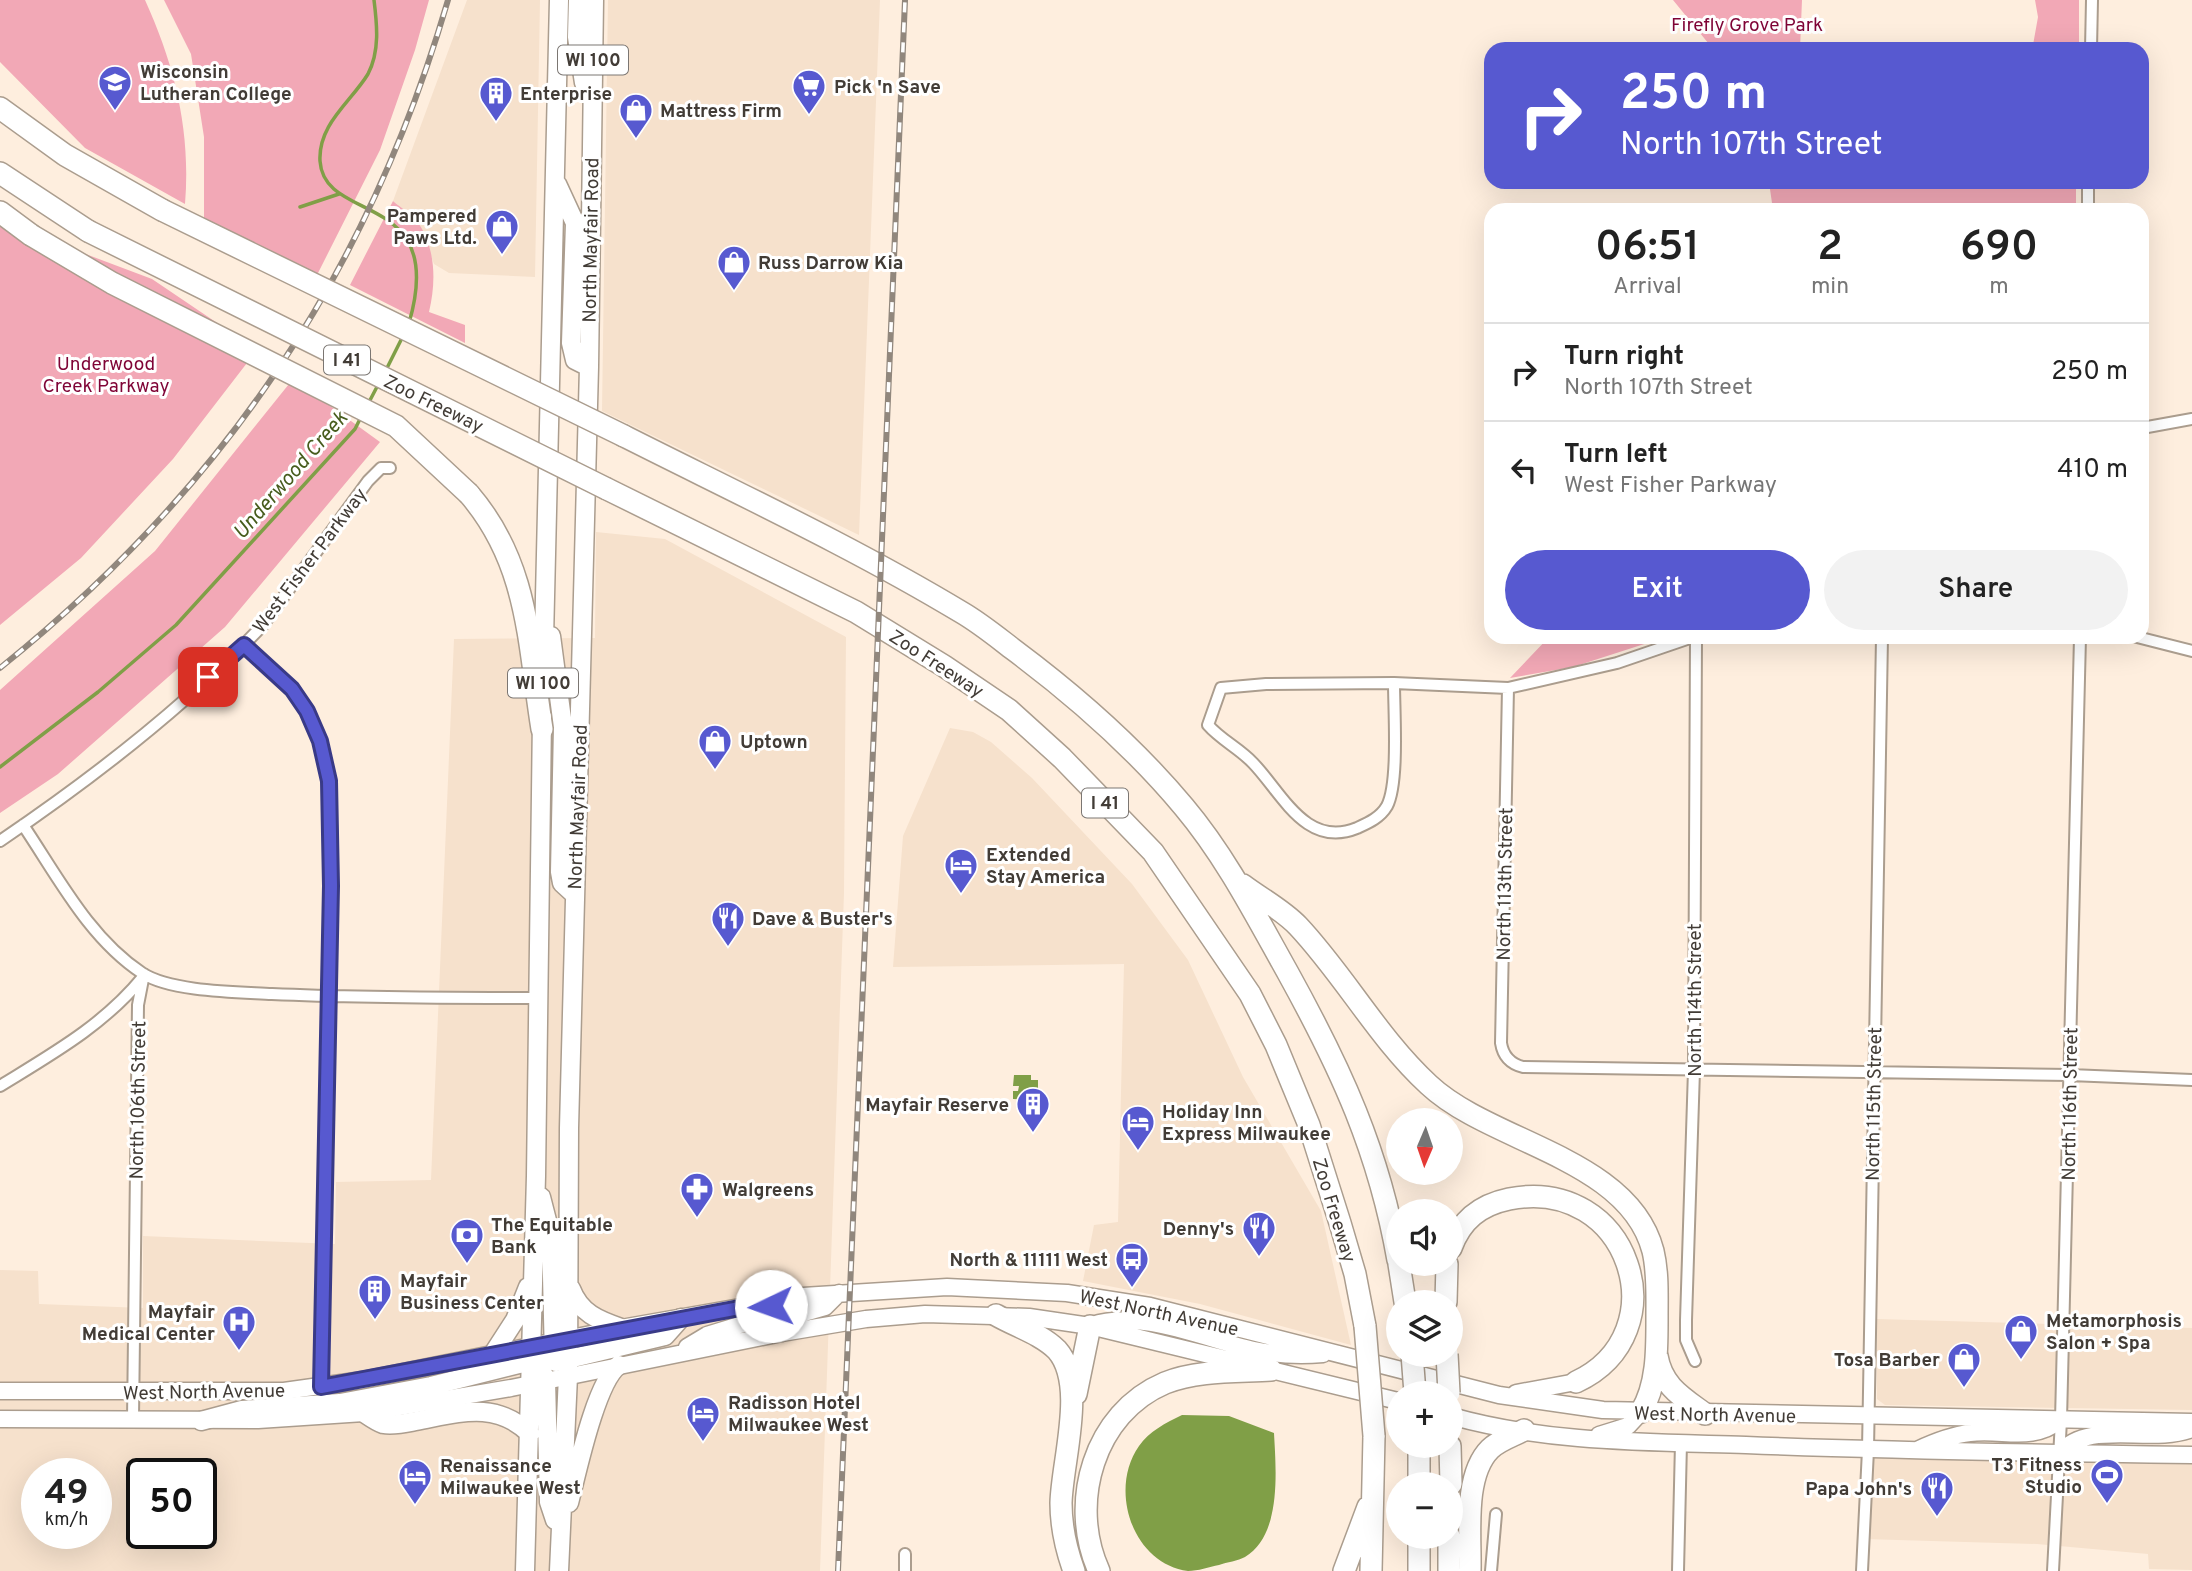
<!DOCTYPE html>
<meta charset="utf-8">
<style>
body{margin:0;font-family:Overpass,sans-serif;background:#f2f2f2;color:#222;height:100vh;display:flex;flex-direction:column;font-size:26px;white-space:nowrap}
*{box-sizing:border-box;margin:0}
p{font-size:23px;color:#767676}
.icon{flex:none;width:38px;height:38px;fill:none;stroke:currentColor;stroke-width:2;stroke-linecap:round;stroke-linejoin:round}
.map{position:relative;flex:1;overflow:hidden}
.panel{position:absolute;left:1484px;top:203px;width:665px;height:441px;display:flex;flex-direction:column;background:#fff;border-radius:21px;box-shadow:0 7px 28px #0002}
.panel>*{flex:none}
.banner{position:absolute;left:1484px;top:42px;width:665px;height:147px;border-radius:21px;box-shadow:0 7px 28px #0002;background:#5759d0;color:#fff;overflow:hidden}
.needle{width:46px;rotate:182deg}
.tools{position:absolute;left:1386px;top:1108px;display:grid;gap:14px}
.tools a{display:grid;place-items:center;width:77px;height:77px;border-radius:50%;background:#fff;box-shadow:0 7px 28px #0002;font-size:35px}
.speed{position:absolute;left:21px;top:1458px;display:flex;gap:14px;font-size:35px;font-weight:700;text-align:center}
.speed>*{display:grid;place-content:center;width:91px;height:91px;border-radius:50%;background:#fff;box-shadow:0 7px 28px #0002;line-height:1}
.speed small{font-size:18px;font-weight:400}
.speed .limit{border:4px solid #111;border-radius:10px;background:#fff;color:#111}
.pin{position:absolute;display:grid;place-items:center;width:60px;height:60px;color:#fff;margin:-30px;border-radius:14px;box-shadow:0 4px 10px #0006}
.me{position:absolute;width:77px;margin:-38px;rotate:267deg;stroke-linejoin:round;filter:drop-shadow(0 0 5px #0008)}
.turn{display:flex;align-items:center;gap:24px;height:147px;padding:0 21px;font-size:32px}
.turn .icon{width:91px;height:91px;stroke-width:2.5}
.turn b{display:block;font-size:49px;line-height:60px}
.eta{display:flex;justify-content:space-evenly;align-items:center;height:119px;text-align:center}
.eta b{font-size:42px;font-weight:600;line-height:49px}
.action{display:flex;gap:14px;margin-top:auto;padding:14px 21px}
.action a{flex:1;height:80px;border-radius:42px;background:#5759d0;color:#fff;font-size:28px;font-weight:600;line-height:80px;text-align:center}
.action a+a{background:#f2f2f2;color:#222}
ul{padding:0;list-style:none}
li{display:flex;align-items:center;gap:21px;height:98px;padding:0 21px;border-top:2px solid #e0e0e0}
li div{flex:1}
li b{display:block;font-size:26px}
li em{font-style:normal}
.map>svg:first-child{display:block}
.built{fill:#f6e1cc;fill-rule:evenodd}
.green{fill:#f2a8b6}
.water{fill:#809f47}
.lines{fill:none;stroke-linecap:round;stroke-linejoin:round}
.stream{stroke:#809f47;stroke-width:3.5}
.street-casing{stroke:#ab9d8e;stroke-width:14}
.secondary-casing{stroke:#ab9d8e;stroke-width:19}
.primary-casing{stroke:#ab9d8e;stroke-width:21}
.highway-casing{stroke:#ab9d8e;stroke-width:24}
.street{stroke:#fff;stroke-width:10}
.secondary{stroke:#fff;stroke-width:16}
.primary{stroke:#fff;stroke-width:18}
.highway{stroke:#fff;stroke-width:21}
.rail-casing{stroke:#91877d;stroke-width:6}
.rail{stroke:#fff;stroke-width:3.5;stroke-dasharray:10;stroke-linecap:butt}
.highway-bridge-casing{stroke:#ab9d8e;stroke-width:24;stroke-linecap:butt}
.highway-bridge{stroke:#fff;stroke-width:21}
.route-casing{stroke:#393a87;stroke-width:18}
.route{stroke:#5759d0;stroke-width:12}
.labels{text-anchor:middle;stroke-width:6;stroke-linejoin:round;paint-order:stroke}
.shield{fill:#fff;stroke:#7b7672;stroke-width:2}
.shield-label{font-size:18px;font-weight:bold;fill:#423c36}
.park-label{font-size:19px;fill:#7f0436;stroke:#fff}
.poi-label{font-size:19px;font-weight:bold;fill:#423c36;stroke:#fff;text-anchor:start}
.street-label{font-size:19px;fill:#423c36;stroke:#fff}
.water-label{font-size:21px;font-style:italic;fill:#475c1d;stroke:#fff}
</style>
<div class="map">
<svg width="2192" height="1571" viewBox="0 0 2192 1571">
<rect width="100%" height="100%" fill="#feeede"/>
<path class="built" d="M467,0H540L535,277L449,273L434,264L419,223L393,201Z
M608,0H880L859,535L602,411Z
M596,532L665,539L846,637L844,893L820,1571H0V1270L38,1271L39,1304L143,1308V1236L335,1244L336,1182L431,1180L454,639L595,638ZM37,1474H96V1533H37ZM142,1474H201V1533H142Z
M950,728L973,732L991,742L1032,778L1132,884L1188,960L1243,1077L1321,1211L1351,1345L1200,1304L1083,1281L1094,1225L1118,1222L1124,964L893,967L903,836Z
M1877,1319L2192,1328V1410L1885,1405L1877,1399Z
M1868,1450L2192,1455V1570L2149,1569L2148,1554L2037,1544L1863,1539Z"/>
<path class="green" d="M0,0H145C175,66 191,131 185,204L85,148L0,62Z
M164,0H429L415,50L380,150L316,277L204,225V137L191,54Z
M1673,0H1802L1800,49H1713Z
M2035,0H2079V49H1992V45H2033L2038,17Z
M1769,182H2076V210H1773Z
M393,201C401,208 413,215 419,224C436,250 436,283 429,312L465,325V343L350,285Z
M0,204L67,247L152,279L257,350L173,459L81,558L0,625Z
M293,379L380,442L225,627L58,774L0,813V690L155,551Z
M1549,637H1666L1573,667L1510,678Z"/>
<path class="water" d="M1014,1075H1031V1080H1038V1092L1030,1095V1100L1013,1099V1091H1018L1019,1086H1013Z
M1182,1415L1229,1416L1274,1433C1276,1470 1282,1535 1245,1557C1238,1561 1227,1562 1219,1565C1209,1567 1198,1571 1188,1571C1133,1564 1108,1490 1139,1446C1149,1431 1166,1423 1182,1415Z"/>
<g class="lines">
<path class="stream" d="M374,0C377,24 380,51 368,74C351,102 318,124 320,161C324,225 448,189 409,323
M300,207L339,194
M386,370L403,336
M368,404L379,383
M0,767L98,692L176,625L355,429L361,417"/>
<defs>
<path id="street" d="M2091,49L2092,0
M2088,210V182
M2142,428L2192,419
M2137,637L2192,651
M244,645C260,659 278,673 292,689C333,736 330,800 332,858L321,1387
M1394,683C1394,712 1399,783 1387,806C1380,818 1368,823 1357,828C1306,849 1282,793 1253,763C1239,748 1221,740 1208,725L1221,688L1266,684L1394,683L1508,688L1617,663L1693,637
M1508,688L1501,1043C1503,1056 1511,1064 1523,1067L2070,1075L2192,1080
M23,825C58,877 89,938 142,973C171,992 238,992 272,994C361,998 449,998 537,998
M0,841C93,778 186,706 263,625L368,481L381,468H390
M0,1086C52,1054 104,1025 143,977
M1695,1361L1686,1340V1320L1694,1070L1696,637
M133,1419L138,1005L144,974
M905,1554V1571
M1491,1571L1496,1514
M1678,1571L1681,1443
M1862,1571L1868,1450L1882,637
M2053,1571L2061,1420L2080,637"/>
<path id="secondary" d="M1092,1325C1140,1309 1205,1339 1254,1350C1277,1355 1300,1356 1323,1354
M782,1333L790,1317L825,1307L839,1293
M687,1347L707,1335L766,1317L771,1302
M0,1391H284L363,1380L621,1328L803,1296L947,1287L1067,1293L1150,1306L1499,1395L1603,1410L2192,1422
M1516,1393L1576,1382
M1451,1416C1546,1443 1648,1442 1746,1445C1895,1451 2043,1453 2192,1455
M0,1419L258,1420L364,1413L511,1388L782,1333L866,1319L925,1314L1029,1317L1090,1326L1398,1401
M1599,1435L1628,1426L1641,1412
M1917,1450C1934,1442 1951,1435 1970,1433C2005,1429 2031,1443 2061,1420
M2060,1453C2088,1419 2151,1445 2192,1429"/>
<path id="primary" d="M578,0L577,37L584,83
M557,184L575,223L571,343L575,360L589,367
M551,636L563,727L560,872L562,883L574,894
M543,682L559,0
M541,1197L551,1236L554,1357
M571,1289C580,1313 598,1320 621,1328
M532,1349L546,1380L549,1502L555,1520
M493,1354L515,1320L528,1287
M556,1362L665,1336L681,1318
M364,1413C370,1417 377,1422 383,1424C394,1426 406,1423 416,1421C459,1413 496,1400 530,1434
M201,1421L242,1410L340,1403L431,1386L531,1361L568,1339
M569,1503C577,1472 596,1381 619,1365
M525,1571L536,1176L542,717
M559,1571L568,1376L569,1128L589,367L594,0"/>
<path id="highway" d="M0,108L65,155L162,210
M0,173L88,231
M0,212L31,235
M624,436C737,493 853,547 961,612C980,623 997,637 1014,650C1077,697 1134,747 1184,807C1226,857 1256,916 1288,973C1341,1069 1379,1151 1398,1260
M607,489L856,612L944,666L1009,710L1062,758L1153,852L1250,994L1276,1045L1309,1125L1340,1223L1355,1274L1365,1326
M469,494C529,564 528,642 542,729
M1243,885C1260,898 1283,910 1298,926C1345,976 1378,1038 1429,1085C1491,1143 1629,1158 1653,1251C1658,1272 1657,1294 1657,1315C1657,1347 1658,1384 1641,1412
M1451,1248C1461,1220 1480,1205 1509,1199C1629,1175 1681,1333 1576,1382
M1399,1264L1405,1302
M1446,1302L1447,1264
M996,1315C1015,1326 1041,1334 1057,1350C1087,1384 1062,1461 1061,1503C1061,1526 1066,1549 1074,1571
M1657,1356C1662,1386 1682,1397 1705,1414
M1076,1394L1090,1326
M1419,1446V1484
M1450,1446L1451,1484
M1099,1571C1068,1503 1094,1413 1165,1383C1197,1370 1237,1372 1271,1370
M1344,1571L1368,1507
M1371,1571L1374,1436
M1419,1571V1536
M1449,1571V1536
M1470,1571C1471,1536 1463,1476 1490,1449C1499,1440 1513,1436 1524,1430"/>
</defs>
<use href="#street" class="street-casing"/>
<use href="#secondary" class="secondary-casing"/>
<use href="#primary" class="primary-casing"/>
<use href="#highway" class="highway-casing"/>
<use href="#street" class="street"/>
<use href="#secondary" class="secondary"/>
<use href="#primary" class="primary"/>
<use href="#highway" class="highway"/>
<defs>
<path id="rail" d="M0,668C223,489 368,274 448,0
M838,1571L905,0"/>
</defs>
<use href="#rail" class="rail-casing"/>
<use href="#rail" class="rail"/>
<defs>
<path id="highway-bridge" d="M162,210L624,436
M88,231L607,489
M31,235L112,283L396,426L469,494
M1365,1326L1374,1436
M1412,1354L1415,1393
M1447,1354L1449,1393"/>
</defs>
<use href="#highway-bridge" class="highway-bridge-casing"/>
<use href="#highway-bridge" class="highway-bridge"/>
</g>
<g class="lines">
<defs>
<path id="route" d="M208,677L244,645L292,689L307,711L320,741L329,781L331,886L321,1387L771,1302V1306"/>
</defs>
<use href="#route" class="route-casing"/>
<use href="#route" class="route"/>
</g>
<defs>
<symbol id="university-pin" viewBox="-11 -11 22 30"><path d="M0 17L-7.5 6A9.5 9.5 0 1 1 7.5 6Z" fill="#5759d0" stroke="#fff"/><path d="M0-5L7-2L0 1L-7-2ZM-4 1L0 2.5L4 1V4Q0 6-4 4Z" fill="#fff"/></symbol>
<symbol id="supermarket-pin" viewBox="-11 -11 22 30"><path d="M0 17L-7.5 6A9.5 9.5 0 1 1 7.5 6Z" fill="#5759d0" stroke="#fff"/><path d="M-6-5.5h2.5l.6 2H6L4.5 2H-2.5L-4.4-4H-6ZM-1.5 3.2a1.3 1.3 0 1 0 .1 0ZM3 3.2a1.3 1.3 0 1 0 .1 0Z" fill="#fff"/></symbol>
<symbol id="building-pin" viewBox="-11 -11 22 30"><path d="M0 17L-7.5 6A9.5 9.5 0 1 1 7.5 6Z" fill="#5759d0" stroke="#fff"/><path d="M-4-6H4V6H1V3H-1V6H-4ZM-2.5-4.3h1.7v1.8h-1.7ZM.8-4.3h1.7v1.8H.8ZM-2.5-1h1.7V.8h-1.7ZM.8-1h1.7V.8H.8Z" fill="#fff"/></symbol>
<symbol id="shop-pin" viewBox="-11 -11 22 30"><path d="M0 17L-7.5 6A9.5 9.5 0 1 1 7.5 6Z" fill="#5759d0" stroke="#fff"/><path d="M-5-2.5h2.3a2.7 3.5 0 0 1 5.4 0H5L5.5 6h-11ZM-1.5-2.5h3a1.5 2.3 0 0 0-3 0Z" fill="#fff"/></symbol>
<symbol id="hotel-pin" viewBox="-11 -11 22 30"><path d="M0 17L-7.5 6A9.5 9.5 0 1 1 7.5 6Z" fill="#5759d0" stroke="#fff"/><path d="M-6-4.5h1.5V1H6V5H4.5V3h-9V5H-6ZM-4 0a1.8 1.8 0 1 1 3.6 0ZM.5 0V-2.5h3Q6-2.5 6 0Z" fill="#fff"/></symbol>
<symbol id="restaurant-pin" viewBox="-11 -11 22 30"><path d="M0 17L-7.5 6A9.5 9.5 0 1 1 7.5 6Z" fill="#5759d0" stroke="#fff"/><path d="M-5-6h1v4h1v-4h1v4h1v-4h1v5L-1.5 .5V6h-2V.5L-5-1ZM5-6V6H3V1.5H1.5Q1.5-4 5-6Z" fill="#fff"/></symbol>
<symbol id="pharmacy-pin" viewBox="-11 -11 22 30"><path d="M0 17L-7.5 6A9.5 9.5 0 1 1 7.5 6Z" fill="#5759d0" stroke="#fff"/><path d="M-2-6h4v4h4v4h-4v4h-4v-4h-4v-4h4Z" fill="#fff"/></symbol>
<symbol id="bank-pin" viewBox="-11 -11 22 30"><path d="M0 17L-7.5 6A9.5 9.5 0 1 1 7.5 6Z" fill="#5759d0" stroke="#fff"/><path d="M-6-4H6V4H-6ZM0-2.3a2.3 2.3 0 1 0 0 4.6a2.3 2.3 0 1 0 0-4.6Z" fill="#fff"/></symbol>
<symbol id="bus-pin" viewBox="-11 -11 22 30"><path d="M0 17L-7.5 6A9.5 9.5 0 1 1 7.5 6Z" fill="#5759d0" stroke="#fff"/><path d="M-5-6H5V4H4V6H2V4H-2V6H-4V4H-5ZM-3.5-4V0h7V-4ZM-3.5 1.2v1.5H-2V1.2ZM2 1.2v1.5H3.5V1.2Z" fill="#fff"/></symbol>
<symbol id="hospital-pin" viewBox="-11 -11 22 30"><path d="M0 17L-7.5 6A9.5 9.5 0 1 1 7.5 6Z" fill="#5759d0" stroke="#fff"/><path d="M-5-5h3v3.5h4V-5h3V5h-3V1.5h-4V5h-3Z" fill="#fff"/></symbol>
<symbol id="stadium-pin" viewBox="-11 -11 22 30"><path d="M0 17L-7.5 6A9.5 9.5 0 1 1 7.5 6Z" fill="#5759d0" stroke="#fff"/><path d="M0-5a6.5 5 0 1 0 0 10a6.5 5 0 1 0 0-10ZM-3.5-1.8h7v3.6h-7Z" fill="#fff"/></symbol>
</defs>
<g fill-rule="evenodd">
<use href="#university-pin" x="96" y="63" width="38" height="52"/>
<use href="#supermarket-pin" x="790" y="67" width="38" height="52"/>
<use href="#building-pin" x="477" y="74" width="38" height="52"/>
<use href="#shop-pin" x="617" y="91" width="38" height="52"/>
<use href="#shop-pin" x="483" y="207" width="38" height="52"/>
<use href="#shop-pin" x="715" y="243" width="38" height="52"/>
<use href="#shop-pin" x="696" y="722" width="38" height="52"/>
<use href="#hotel-pin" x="942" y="846" width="38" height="52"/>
<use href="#restaurant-pin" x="709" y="899" width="38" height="52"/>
<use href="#building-pin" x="1014" y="1085" width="38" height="52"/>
<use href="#hotel-pin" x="1119" y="1103" width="38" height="52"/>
<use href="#pharmacy-pin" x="678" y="1170" width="38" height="52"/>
<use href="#restaurant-pin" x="1240" y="1209" width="38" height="52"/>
<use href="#bank-pin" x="448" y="1216" width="38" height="52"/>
<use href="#bus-pin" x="1113" y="1240" width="38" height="52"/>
<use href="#building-pin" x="356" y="1272" width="38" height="52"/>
<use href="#hospital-pin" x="220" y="1303" width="38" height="52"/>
<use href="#shop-pin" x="2002" y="1312" width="38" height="52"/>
<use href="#shop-pin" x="1945" y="1340" width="38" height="52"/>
<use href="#hotel-pin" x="684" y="1394" width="38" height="52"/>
<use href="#stadium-pin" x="2088" y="1456" width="38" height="52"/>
<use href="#hotel-pin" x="396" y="1457" width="38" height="52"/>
<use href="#restaurant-pin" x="1918" y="1469" width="38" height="52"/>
</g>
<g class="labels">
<g class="shield">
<rect x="558" y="45.5" width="70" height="29" rx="5"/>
<rect x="324" y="345.5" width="46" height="29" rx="5"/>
<rect x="508" y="668.5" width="70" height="29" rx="5"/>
<rect x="1082" y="788.5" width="46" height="29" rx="5"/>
</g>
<g class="shield-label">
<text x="593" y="66">WI 100</text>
<text x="347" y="366">I 41</text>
<text x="543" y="689">WI 100</text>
<text x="1105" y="809">I 41</text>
</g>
<g class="park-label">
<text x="1747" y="31">Firefly Grove Park</text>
<text x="106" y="370">Underwood<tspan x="106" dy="22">Creek Parkway</tspan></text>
</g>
<g class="poi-label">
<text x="140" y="78">Wisconsin<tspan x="140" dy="22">Lutheran College</tspan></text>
<text x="834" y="93">Pick 'n Save</text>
<text x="520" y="100">Enterprise</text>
<text x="660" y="117">Mattress Firm</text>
<text x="477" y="222" text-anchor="end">Pampered<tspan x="477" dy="22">Paws Ltd.</tspan></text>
<text x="758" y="269">Russ Darrow Kia</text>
<text x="740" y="748">Uptown</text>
<text x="986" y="861">Extended<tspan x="986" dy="22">Stay America</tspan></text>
<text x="752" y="925">Dave &amp; Buster's</text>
<text x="1009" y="1111" text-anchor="end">Mayfair Reserve</text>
<text x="1162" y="1118">Holiday Inn<tspan x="1162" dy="22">Express Milwaukee</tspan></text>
<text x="722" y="1196">Walgreens</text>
<text x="491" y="1231">The Equitable<tspan x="491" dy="22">Bank</tspan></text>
<text x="1234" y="1235" text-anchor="end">Denny's</text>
<text x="1108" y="1266" text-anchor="end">North &amp; 11111 West</text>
<text x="400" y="1287">Mayfair<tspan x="400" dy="22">Business Center</tspan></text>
<text x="215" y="1318" text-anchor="end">Mayfair<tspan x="215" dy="22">Medical Center</tspan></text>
<text x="2046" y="1327">Metamorphosis<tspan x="2046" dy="22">Salon + Spa</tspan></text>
<text x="1940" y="1366" text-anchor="end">Tosa Barber</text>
<text x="728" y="1409">Radisson Hotel<tspan x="728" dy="22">Milwaukee West</tspan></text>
<text x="2082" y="1471" text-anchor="end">T3 Fitness<tspan x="2082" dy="22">Studio</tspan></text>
<text x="440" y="1472">Renaissance<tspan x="440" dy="22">Milwaukee West</tspan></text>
<text x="1912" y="1495" text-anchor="end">Papa John's</text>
</g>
<g class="street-label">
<text transform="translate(590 240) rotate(-89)" y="7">North Mayfair Road</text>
<text transform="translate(434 403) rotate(26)" y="7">Zoo Freeway</text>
<text transform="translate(309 560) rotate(-53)" y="7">West Fisher Parkway</text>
<text transform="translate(937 663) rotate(33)" y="7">Zoo Freeway</text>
<text transform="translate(577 807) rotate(-88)" y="7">North Mayfair Road</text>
<text transform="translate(1504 884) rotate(-89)" y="7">North 113th Street</text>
<text transform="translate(1694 1000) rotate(-90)" y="7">North 114th Street</text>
<text transform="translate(137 1100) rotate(-89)" y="7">North 106th Street</text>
<text transform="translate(1873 1104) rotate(-89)" y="7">North 115th Street</text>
<text transform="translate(2069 1104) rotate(-89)" y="7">North 116th Street</text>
<text transform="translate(1335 1210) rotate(73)" y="7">Zoo Freeway</text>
<text transform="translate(1159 1312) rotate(12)" y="7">West North Avenue</text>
<text transform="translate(204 1391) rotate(-1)" y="7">West North Avenue</text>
<text transform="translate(1715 1414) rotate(1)" y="7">West North Avenue</text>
</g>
<g class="water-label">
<text transform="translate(290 475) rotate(-49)" y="7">Underwood Creek</text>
</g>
</g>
</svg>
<div class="tools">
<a><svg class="needle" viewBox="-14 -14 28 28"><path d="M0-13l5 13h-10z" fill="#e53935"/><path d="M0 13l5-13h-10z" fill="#767676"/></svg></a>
<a><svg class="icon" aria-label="sound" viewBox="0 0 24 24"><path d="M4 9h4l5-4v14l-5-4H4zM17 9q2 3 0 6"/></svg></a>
<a><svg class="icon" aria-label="layers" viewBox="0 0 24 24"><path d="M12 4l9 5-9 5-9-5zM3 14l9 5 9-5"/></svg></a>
<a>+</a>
<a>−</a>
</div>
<div class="speed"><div>49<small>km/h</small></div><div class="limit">50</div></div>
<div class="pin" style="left:208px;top:677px;background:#d93025"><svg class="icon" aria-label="arrive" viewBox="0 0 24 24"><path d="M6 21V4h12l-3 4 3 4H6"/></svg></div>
<svg class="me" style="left:771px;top:1306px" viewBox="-20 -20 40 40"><circle r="19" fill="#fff"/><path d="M0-13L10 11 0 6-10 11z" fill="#5759d0"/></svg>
<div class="banner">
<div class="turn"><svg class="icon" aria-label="right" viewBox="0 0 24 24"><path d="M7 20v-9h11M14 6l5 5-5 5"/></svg><div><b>250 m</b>North 107th Street</div></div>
</div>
<section class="panel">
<div class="eta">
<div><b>06:51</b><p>Arrival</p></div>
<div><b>2</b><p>min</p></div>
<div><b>690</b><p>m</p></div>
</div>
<ul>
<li><svg class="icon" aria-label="right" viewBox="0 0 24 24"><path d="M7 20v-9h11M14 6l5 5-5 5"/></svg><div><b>Turn right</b><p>North 107th Street</p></div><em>250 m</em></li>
<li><svg class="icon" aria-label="left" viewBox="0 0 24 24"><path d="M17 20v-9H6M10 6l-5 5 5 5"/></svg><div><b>Turn left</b><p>West Fisher Parkway</p></div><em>410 m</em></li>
</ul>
<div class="action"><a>Exit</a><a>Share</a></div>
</section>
</div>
